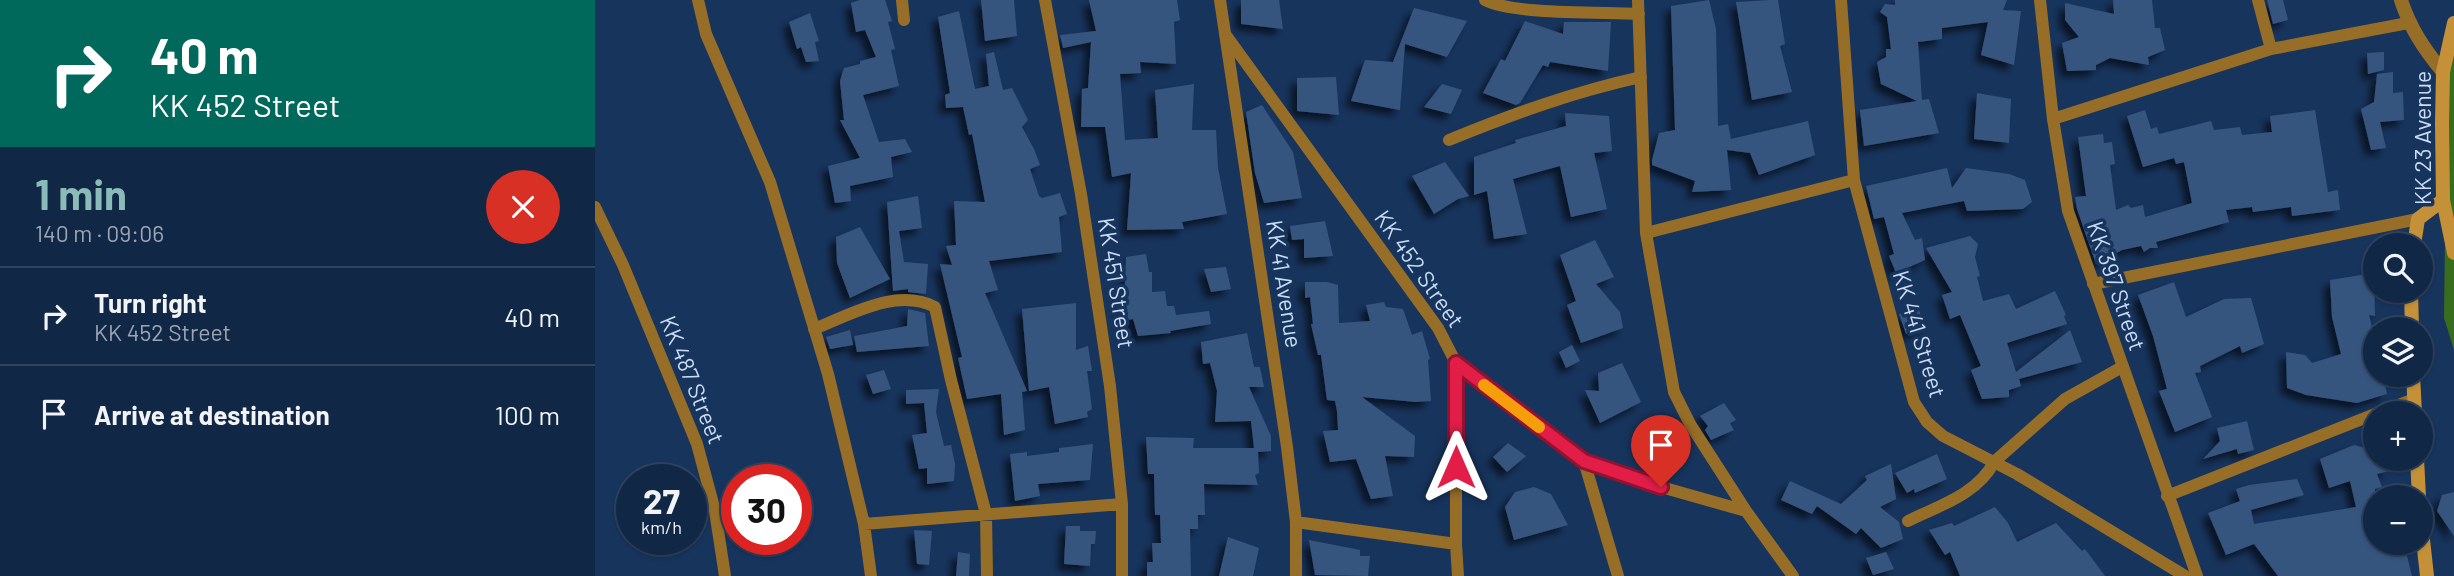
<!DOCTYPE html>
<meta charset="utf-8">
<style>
body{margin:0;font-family:Barlow,sans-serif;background:#1e3351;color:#f1f3f6;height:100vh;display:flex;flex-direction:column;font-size:26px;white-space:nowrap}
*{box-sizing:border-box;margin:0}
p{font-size:23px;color:#9ca5b3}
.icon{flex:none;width:38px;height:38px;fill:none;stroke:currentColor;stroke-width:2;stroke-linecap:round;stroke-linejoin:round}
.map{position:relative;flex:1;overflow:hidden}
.panel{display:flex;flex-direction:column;background:#112746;width:595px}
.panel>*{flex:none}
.top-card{background:#00695c;color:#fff;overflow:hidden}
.buttons{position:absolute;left:1768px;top:233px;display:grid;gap:14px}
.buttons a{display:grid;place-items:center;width:70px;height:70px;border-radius:50%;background:#112746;box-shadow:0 2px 5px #0004,0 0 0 2px #30445f;font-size:35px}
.speed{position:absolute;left:21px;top:464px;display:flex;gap:14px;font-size:35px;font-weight:700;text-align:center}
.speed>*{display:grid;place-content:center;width:91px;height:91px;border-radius:50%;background:#112746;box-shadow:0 2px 5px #0004,0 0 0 2px #30445f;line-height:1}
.speed small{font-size:18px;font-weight:400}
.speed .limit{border:10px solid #d22;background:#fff;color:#111}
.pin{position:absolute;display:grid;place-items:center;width:60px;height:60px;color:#fff;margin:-72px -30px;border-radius:50% 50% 50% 0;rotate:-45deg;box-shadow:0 0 7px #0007}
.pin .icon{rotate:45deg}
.me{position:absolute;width:77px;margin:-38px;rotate:0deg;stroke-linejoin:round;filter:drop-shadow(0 0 5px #0008)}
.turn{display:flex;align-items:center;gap:24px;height:147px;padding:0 35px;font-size:32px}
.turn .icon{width:91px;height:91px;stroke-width:2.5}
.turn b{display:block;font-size:49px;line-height:60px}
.round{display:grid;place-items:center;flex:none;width:74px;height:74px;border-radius:37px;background:#1e3351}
.headline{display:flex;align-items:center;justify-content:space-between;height:119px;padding:0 35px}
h1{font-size:42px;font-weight:700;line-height:52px;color:#8bbbb9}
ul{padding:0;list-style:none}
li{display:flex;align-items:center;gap:21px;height:98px;padding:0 35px;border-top:2px solid #30445f}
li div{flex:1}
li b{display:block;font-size:26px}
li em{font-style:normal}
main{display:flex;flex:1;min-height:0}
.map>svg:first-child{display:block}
.green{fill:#386d1e}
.building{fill:#36547f;filter:url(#shadow)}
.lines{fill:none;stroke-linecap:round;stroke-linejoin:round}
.minor{stroke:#976e28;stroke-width:12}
.tertiary{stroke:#976e28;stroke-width:14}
.secondary{stroke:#c49138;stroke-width:14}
.route-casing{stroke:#92132f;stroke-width:18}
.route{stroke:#e11d48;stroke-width:12}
.slow{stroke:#f59e0b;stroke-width:12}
.labels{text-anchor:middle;stroke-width:7;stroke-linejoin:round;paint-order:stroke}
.street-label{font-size:23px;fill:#cadcf5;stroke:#17345d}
</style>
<main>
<section class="panel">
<div class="top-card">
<div class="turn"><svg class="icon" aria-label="right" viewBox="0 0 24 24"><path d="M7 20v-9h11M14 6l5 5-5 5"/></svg><div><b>40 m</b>KK 452 Street</div></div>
</div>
<div class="headline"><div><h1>1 min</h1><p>140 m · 09:06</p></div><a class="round" style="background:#d93025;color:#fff"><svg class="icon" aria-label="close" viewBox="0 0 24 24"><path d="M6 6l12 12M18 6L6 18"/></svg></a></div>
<ul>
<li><svg class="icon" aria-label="right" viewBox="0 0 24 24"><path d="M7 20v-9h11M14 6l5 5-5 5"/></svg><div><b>Turn right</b><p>KK 452 Street</p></div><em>40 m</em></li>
<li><svg class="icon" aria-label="arrive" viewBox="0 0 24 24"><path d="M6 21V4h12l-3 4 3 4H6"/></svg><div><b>Arrive at destination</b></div><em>100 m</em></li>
</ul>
</section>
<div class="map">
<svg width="1859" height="576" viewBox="0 0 1859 576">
<defs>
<filter id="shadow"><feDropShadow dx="-6" dy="6" stdDeviation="3.5" flood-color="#0009"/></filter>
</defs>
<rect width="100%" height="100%" fill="#17345d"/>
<path class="green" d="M1859,40V350L1849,318L1852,75Z"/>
<path class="building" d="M265,0H290L297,21L293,22L300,49L296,50L304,86L268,95L284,142L310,139L317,152L296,157L298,177L255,186L256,201L240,203L233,166L265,158L245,120H249L245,81L249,68L265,64V61L281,57L270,30L261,32L256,3Z
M386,0H419L422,36L390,41Z
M494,0H582L585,20L579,22L581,64L545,62L546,73L525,74L530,140L563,138L560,90L599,84L597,130H621L623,168L632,214L587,222L589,229L532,230L536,173L517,177L510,127H486L487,89L493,88L496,42L468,48L465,35L501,31Z
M646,0H684L688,29L646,24Z
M1114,0L1121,29L1123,126L1133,124L1136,139L1213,121L1220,155L1164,175L1155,153L1132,150L1136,190L1097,192L1100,181L1057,165V160L1064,133L1080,130L1076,6Z
M1176,0H1183L1190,44L1185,46L1197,92L1157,100L1141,2Z
M1300,0H1412L1408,10L1426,11L1419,65L1386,55L1393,22L1347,28V39L1323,42L1327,100L1334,99L1344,133L1269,146L1265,110L1322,101L1286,84L1282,62L1291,57V49H1296L1292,17L1285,12L1290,4L1300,5Z
M1518,0H1557L1560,28H1565L1570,50L1553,57L1554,65L1515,58L1501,65V70L1472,71L1467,43L1484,37L1470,20V3L1519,14Z
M1672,0H1688L1693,20L1678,24Z
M819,8L872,21L852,57L810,44L805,110L756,101L770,60L798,62Z
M364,11L380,89L394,86L391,54L399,52L408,90L417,88L433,120L427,127L439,149L445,165L435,169L444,196L447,198L465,193L472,214L464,217L467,252L394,261L403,290L390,293L432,391L427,392L430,430L409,435L406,394L372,399L363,358L367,357L345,264L357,265L351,246L361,245L359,201L390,202L377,134L374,135L368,107L351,108L350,95L355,93L343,17Z
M215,13L224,41L220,42L224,61L211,62L206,47L202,49L194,22Z
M930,21L968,34L969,22H1016L1013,71L955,62L953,67L948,65L925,103L921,105L888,93L906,59L910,61Z
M1789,52V70L1773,74L1772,53Z
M1798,72V93L1808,92L1809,120L1785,122L1791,148L1776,150L1766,109L1779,102L1782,74Z
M741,77L744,115L702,111V78Z
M847,84L867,90L856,114L829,107Z
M1382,93L1416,99L1414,143L1379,139Z
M667,105L698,152L707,198L669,203L660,173L651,112Z
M1550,110L1556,129L1562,127L1564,134L1616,121L1619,130L1645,127L1647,135L1677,132L1675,116L1720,110L1733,192L1743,190L1745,210L1697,216L1696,207L1658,212L1657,207L1631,210L1634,222L1561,242L1563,248H1555L1549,252L1546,246L1527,250L1501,264L1482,209L1480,197L1491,196L1483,137L1508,134L1509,143L1517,142L1520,164L1515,165L1521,210L1533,205L1536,208L1548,205L1550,217L1597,203L1589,162L1581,164L1579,158L1548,167L1532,116Z
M970,113L1014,116L1017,151L999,153L1012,209L976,217L965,166L918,179L932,234L899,239L892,191L879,195V157L921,143L920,140L971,126Z
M850,162L874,196L863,199L839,214L817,176Z
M1352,168L1357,188L1371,168L1414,174L1430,180L1437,202L1428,209L1372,211L1369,201L1307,213L1320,240L1327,238L1330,260L1301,273L1294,256L1299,254L1289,217L1279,219L1271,186Z
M323,196L327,228L304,231L309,262L333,264L331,294L313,292V289L298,291L292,202Z
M730,221L738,256L709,258V239L697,240L695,226Z
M265,227L295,279L255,298L242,263L241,237Z
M1375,236L1383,244L1380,257L1385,276L1382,277L1388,301L1414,294L1421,309L1460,291L1471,315L1469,316L1472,324L1412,343L1421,372L1475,330L1487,362L1424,379L1426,386L1414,390V397L1387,399L1376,370L1386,366L1365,315L1355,319L1347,295L1357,292L1331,248Z
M1000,240L1019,277L1001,284L1025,312L1028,328L986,343L972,305L981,301L965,255Z
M551,254L554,272H557V292L570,291L572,306H579L581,315L614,311L616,324L575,331L576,333L543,336L538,319L528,321L525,307L529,304L531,257Z
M631,267L636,289L616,292L609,269Z
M1779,273L1780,316L1774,315L1780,339V374H1788L1792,394L1762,403L1711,395L1692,388L1691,352L1710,355L1717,363L1746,354L1737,317L1735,280Z
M710,282H732L743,285L744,323L775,321L771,305L789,302L791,307L808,309L817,335L827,331L835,359L833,360L836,401L821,402L767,397L820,436L819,457L790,456L798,496L776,499L761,459L735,462L728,431L743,430L742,411L740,401L732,400L726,355H723L716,324H718L715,297L710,298Z
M1579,282L1591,317L1629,299L1656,298L1669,344L1647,353L1645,346L1605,366L1606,372L1600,373L1617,417L1580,432L1564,391L1572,389L1558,336L1543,295Z
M481,303V350L493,346L497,371H492L497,409L492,412L493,417L460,424L454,387L434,391L427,309Z
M313,309L330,313L334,346L262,352L259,336L312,326Z
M1324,311L1332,328L1311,334L1304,314Z
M255,330L258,345L235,349L231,337Z
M652,333L659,367H665L669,387H654L676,436V451L663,452L664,473L660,475L663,485L609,484L610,515H603V529H595L596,576H552V562H558L557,543H566L565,515H560L559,474H553L551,437L599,438L598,448H659L656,421L620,422L622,391L615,363L608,364L606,342Z
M977,345L985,361L971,368L964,352Z
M1027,363L1046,402L1005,423L990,390L1004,391L1003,373Z
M289,370L296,389L278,394L271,375Z
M344,389L341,412L349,446L356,445L360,464L359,481L332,484V468L324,469L317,435L332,433L329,403L311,404V390Z
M1129,403L1141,420L1135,423L1139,430L1116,440L1110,430L1113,426L1105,416Z
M1652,421L1659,450L1643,454L1642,449L1608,459L1625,441L1622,428Z
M913,443L931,456L912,472L898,457Z
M498,444L495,480L443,484L445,496L420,501L415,454L432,452V456L464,452V448Z
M1759,445L1780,451V458H1788L1794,471L1782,474L1787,487L1780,489V542H1804L1807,550L1810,548L1817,576H1683L1659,544L1631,555L1613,513L1645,501L1641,489L1654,485L1702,479L1709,495L1656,510L1659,524L1761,507L1755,481L1734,488L1725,459Z
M1342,454L1352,479L1320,493L1319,489L1312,493L1300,473Z
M1296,464L1301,499L1285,507L1304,522L1308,539L1286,548L1266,528L1261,534L1222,506L1217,514L1186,500L1195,481L1246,504L1272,480L1270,476Z
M939,487L956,494L973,525L919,540L910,507L920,492Z
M1859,492V536L1842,511L1847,495Z
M1400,507L1413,523L1422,542L1461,523L1487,551L1490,549L1510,576H1365L1355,552L1350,555L1334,530L1357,523L1359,526Z
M471,526H485V531H501L500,544H496L495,566L469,564Z
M319,530L337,531L334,565L322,564Z
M633,537L664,548L658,576H624Z
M714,540L765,550V556H775L773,576L720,575Z
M363,552L375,554L374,576H361Z
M1291,552L1299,569L1278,575L1271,558Z"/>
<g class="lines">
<path class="minor" d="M103,0L111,34L175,182L233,374L269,524L276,576
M307,0L309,20
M450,0L486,194L515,386L527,504V576
M625,0L692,447L701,522V576
M890,0C918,15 1008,12 1044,14
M1043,0L1051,233L1079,392L1095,424L1151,511L1198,576
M1246,0L1259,180L1319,402L1332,422L1348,436L1422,474L1590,576
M1445,0L1458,119L1473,211L1602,576
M1663,0L1676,49
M630,34L843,328L861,363L989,461L1045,481L1151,511
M1458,119L1676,49L1813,23
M854,140C918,114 978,92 1046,77
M0,207L28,265L102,444L120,511L130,576
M1051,233L1259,180
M1498,284L1823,219
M219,329C255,315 302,287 340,307L356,380L391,514L392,576
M861,363V544L863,576
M1782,413L1819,399
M989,461L1023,576
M1572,496L1780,414
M1313,521C1343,506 1383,494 1399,462L1470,399L1527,367
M701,522L861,544
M269,524L527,504"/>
<path class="tertiary" d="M1806,0C1815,28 1829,49 1848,72"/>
<path class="secondary" d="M1859,23L1848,72L1847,124L1848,200L1859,253
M1819,245L1823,219L1848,200
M1816,290L1817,329
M1818,374L1820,413
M1822,458L1824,497
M1825,512L1832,576"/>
</g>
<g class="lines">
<defs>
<path id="route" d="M861,467V363L989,461L1066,487"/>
</defs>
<use href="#route" class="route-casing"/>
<use href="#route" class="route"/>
<path class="slow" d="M889,385L944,427"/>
</g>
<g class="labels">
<g class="street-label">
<text transform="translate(1828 138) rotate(-90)" y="8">KK 23 Avenue</text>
<text transform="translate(824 269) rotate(55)" y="8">KK 452 Street</text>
<text transform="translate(521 283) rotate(81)" y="8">KK 451 Street</text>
<text transform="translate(689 284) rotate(81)" y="8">KK 41 Avenue</text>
<text transform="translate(1521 286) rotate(71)" y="8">KK 397 Street</text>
<text transform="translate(1324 334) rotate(73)" y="8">KK 441 Street</text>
<text transform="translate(97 380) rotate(68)" y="8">KK 487 Street</text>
</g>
</g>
</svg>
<div class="buttons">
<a><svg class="icon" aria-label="search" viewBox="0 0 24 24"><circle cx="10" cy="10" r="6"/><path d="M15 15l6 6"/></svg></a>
<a><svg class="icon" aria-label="layers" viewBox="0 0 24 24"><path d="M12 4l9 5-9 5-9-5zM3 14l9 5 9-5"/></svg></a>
<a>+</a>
<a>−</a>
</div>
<div class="speed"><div>27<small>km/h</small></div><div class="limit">30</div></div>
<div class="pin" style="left:1066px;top:487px;background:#d93025"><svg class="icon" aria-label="arrive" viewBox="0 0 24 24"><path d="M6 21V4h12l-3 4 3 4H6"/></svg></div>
<svg class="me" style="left:861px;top:467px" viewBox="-20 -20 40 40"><path d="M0-17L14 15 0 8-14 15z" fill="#e11d48" stroke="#fff" stroke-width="4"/></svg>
</div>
</main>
